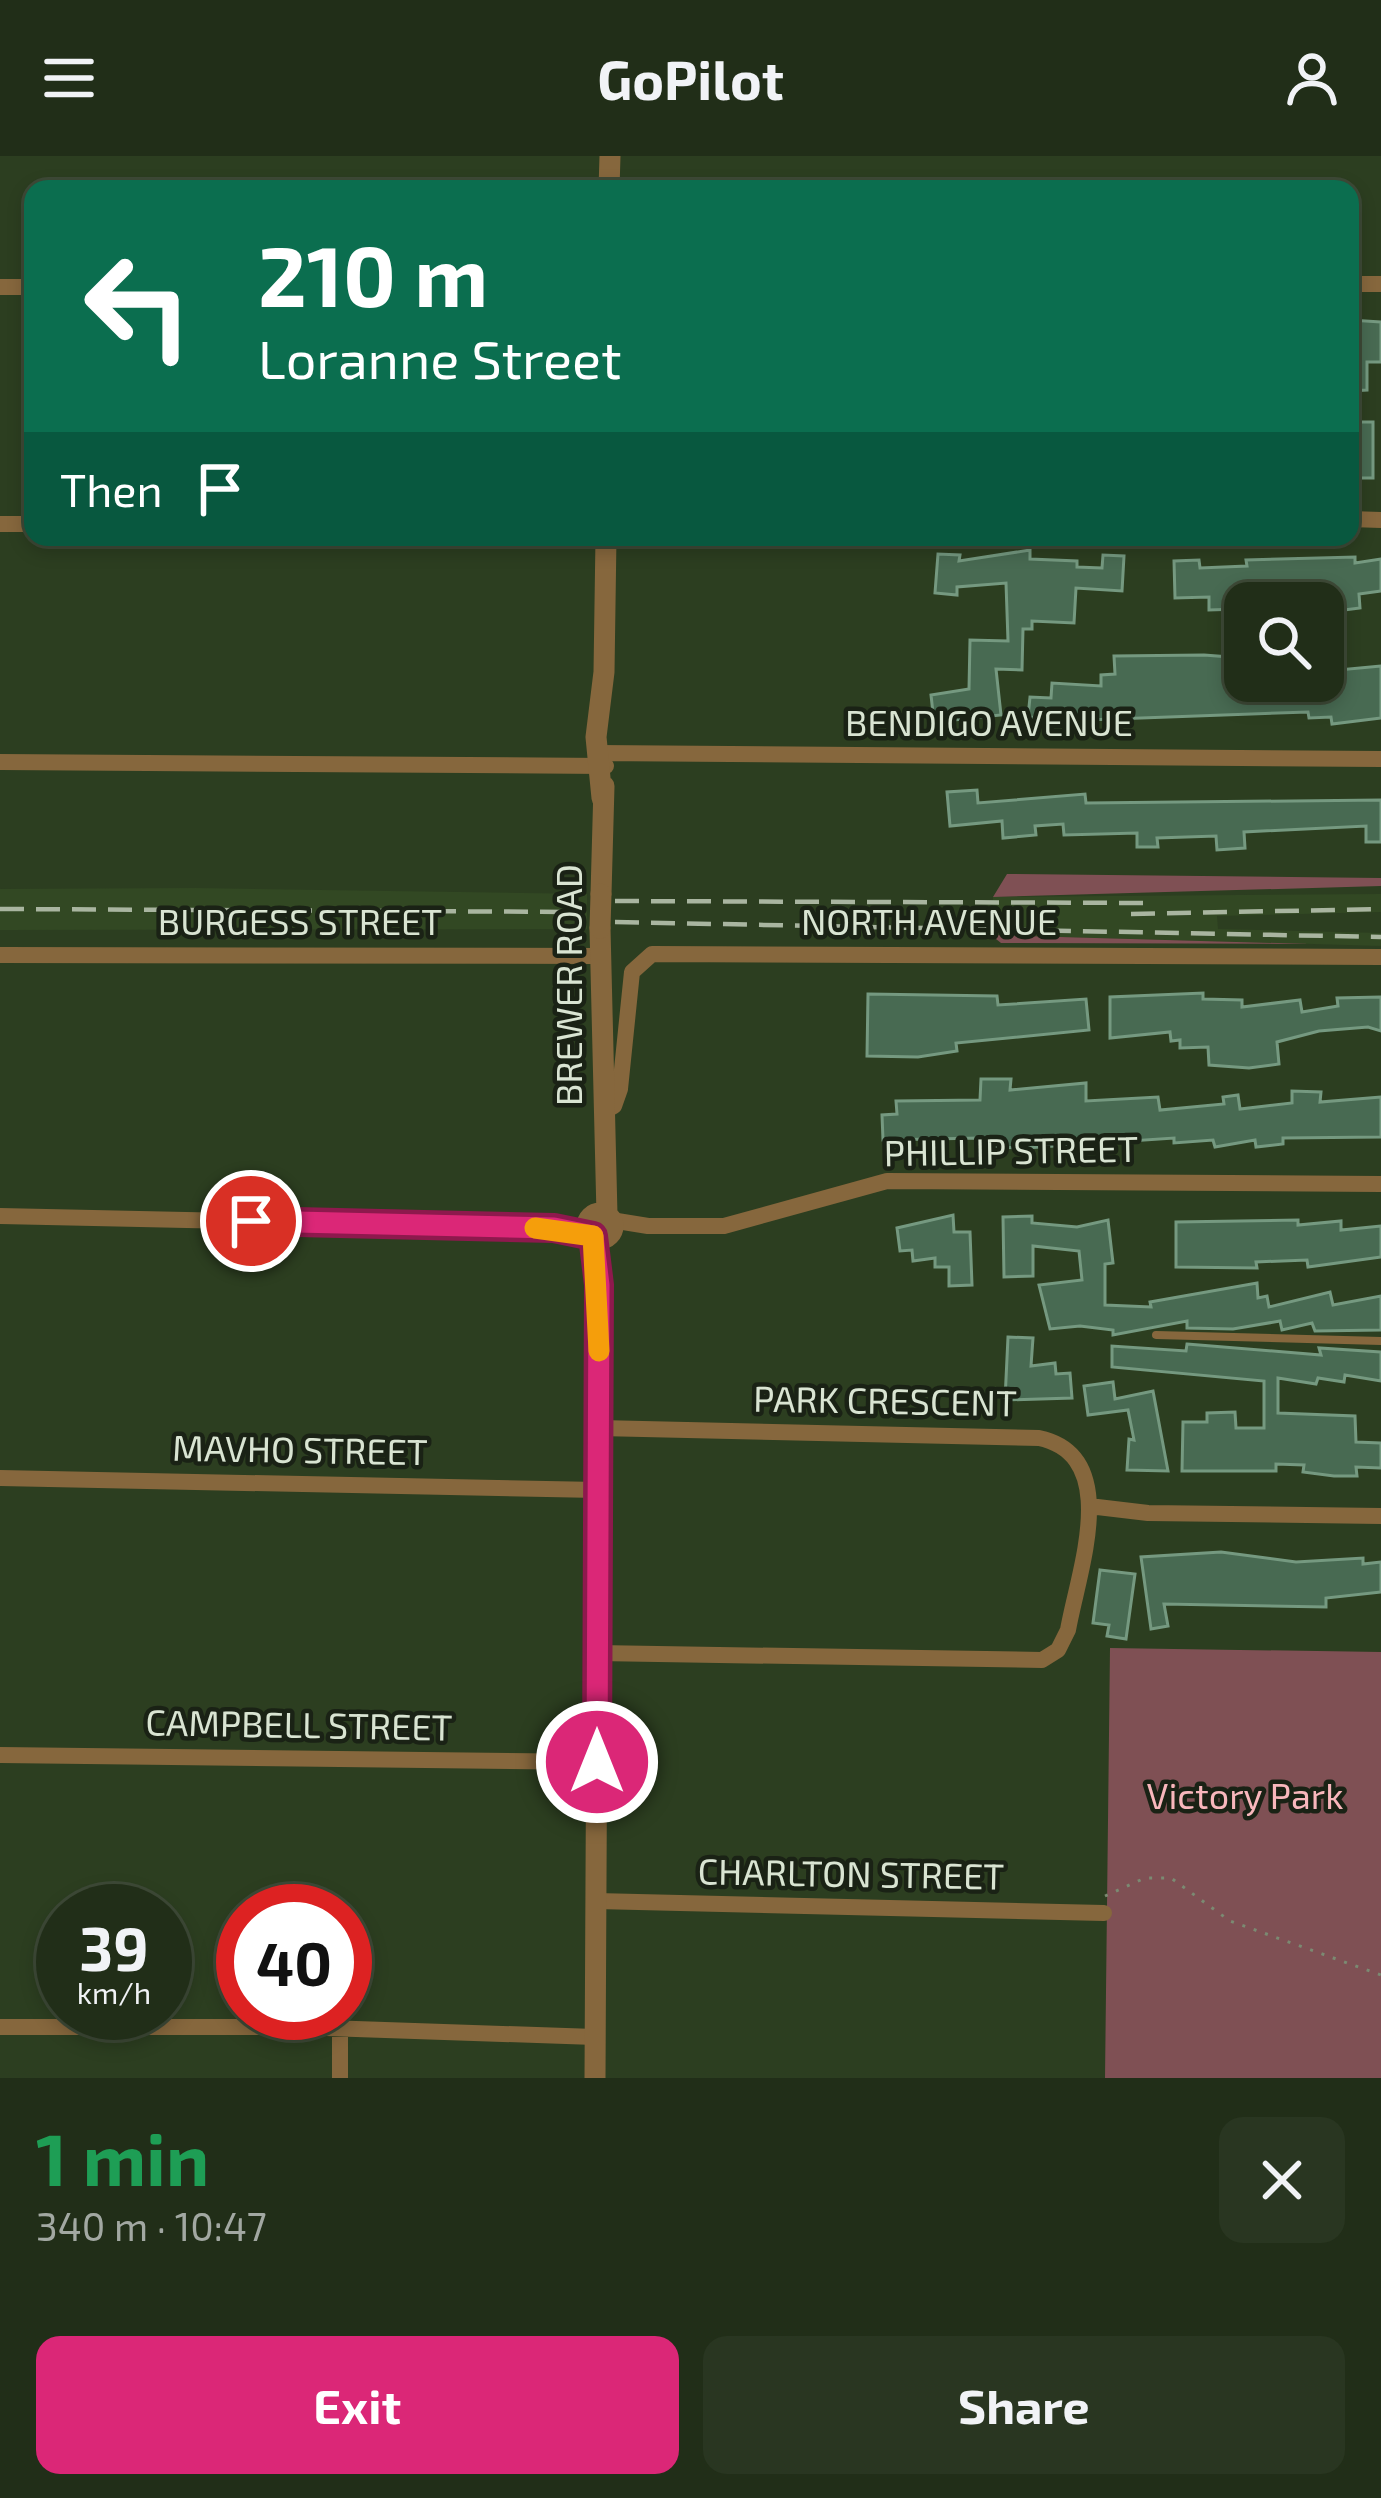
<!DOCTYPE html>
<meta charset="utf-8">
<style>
body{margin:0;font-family:"Exo 2",sans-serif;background:#293621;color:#f1f3f6;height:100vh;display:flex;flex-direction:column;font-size:45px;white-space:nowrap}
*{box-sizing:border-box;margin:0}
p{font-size:39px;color:#a2a8a2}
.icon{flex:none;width:66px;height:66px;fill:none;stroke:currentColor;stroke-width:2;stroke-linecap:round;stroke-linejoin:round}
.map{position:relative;height:1922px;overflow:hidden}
.drawer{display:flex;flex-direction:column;background:#212e18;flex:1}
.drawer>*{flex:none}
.hud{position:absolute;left:24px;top:24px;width:1335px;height:366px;border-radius:24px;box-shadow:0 6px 18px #0003,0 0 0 3px #3e4a37;background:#0b6e4f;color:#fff;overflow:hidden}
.fabs{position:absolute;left:1224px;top:426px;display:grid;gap:24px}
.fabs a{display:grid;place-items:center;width:120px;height:120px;border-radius:24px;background:#212e18;box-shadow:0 6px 18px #0003,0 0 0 3px #3e4a37;font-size:60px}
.speed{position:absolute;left:36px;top:1728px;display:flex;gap:24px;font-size:60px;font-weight:700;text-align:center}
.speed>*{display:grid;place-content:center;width:156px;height:156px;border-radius:50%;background:#212e18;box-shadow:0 6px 18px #0003,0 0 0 3px #3e4a37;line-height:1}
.speed small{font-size:30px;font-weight:400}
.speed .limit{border:18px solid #d22;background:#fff;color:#111}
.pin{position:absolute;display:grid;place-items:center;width:102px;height:102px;color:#fff;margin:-51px;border:6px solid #fff;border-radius:50%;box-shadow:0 3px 12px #0007}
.me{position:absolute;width:132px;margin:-66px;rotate:0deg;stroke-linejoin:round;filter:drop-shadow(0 0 9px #0008)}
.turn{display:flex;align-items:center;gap:42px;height:252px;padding:0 36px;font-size:54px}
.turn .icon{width:156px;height:156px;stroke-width:2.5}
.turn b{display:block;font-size:84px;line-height:102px}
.then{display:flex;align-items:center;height:114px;padding:0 36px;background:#0003;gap:24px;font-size:45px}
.round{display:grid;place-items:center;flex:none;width:126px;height:126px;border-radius:24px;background:#293621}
.head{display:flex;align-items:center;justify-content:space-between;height:204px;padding:0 36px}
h1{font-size:72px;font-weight:700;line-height:90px;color:#1e9e55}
.action{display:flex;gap:24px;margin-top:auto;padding:24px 36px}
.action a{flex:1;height:138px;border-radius:24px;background:#db2777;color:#fff;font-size:48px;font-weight:700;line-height:138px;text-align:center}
.action a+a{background:#293621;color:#f1f3f6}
header{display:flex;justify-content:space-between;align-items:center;height:156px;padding:0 36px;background:#212e18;font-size:54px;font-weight:700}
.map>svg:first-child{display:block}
.built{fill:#324823}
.green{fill:#7f5054}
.building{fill:#486a52;stroke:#759980;stroke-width:3}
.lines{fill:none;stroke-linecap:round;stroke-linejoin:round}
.path{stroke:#7b8a72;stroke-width:3;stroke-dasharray:3 9;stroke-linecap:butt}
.service{stroke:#86673d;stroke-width:8}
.minor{stroke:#86673d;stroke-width:16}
.tertiary{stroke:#86673d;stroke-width:21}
.rail{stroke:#a9b5a0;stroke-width:4.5;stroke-dasharray:24 12;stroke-linecap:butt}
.tertiary-bridge{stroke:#86673d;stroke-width:21}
.route-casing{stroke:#8e194d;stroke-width:30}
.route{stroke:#db2777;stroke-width:21}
.slow{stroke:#f59e0b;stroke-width:21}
.labels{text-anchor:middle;stroke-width:9;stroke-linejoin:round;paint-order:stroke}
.street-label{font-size:36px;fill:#d9e4d2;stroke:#1a2215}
.park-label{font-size:36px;fill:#f8b7bc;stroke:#1a2215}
</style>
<header><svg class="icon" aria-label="menu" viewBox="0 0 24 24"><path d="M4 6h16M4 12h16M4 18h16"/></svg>GoPilot<svg class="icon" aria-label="person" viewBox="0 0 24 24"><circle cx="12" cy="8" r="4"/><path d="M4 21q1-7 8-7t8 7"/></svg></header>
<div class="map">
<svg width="1381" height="1922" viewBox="0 0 1381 1922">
<rect width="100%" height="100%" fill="#2c3e20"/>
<path class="built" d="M196,732L587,738V773L0,774V733Z
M1381,738V756L1217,760L1218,773L1381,777V790L991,779L993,741Z"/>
<path class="green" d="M1007,718L1381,722V730L993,741Z
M991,779L1311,788L1001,787Z
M1110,1492L1381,1496V1922H1105Z"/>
<path class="building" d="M1350,164L1381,166V206H1367V234L1350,235Z
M1351,266H1373V322H1350Z
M1030,394V403L1077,405V411L1102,412L1103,399L1124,400L1122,435L1076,432L1074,467L1032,465V473H1023L1022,514L996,513L1001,559L934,566L931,539L969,533L970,484L1008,485L1006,427L957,431V439L935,437L938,398L960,399L959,405Z
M1355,401V407L1381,403V435L1359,438L1360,452L1336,455L1333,430L1277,435L1278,447H1238L1239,453L1209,454V441L1175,442L1174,405L1199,404L1200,412L1247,410L1246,404Z
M1204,499L1242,502V525H1277L1278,531L1328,525L1327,515L1381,510V562L1332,568L1331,561L1309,562L1308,556L1086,564L1028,561L1030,541L1051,542L1052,527L1101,530V519L1115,518L1114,500Z
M977,634L978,647L1085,638L1086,647L1381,644V686H1366V670L1244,676L1245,692L1217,694L1216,680L1157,682L1158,691H1137V677L1064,679L1063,668L1035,670L1036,679L1003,682L1002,665L950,670L947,636Z
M1203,837V843L1242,844V851L1300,844L1302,856L1338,850L1337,842L1381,841V875L1368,871L1319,875L1277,886L1279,908L1249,912L1209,909L1208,891L1180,892V884L1171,885L1170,876L1110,882V841Z
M868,838L997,840L998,849L1086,843L1089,874L956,887L957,895L918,901L867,900Z
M981,923H1011L1010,934L1086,927V945L1158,941L1160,954L1224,948L1223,941L1238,939L1240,953L1292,947V935L1321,936L1320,946L1381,941V981L1283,982V988L1256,991L1255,984L1215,991L1213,984L1174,987V982L1025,992L980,991V982L883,984L882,959L897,958L896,945L980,944Z
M953,1059L954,1076H970L972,1129L949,1130V1111H935V1102L913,1105L912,1094L900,1095L897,1072Z
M1032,1060V1067L1077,1071L1108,1064L1113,1107L1105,1108V1149L1151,1151L1150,1146L1257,1127L1258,1142L1267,1140L1269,1151L1330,1136L1333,1149L1381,1140V1174L1315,1175L1312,1167L1282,1174L1280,1165L1233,1173L1187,1172V1165L1113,1179V1174L1080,1170L1050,1173L1039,1129L1082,1124L1079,1095L1033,1090V1120L1004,1121L1003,1061Z
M1298,1064V1069L1341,1065V1074L1381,1070V1101L1308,1111L1307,1104L1256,1106L1257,1112L1176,1111V1066Z
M1008,1181L1033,1182L1031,1210L1055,1207L1056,1218L1070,1217L1072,1242L1005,1244Z
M1187,1188L1321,1199L1319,1192L1381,1196V1225L1345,1219L1344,1226L1318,1222L1316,1228L1278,1222V1257L1355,1260L1356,1286L1381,1287V1312L1356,1311L1357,1320H1334L1303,1316L1304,1309L1276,1308V1315H1182L1183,1266H1207V1257L1235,1256L1236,1272H1264V1225L1112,1211V1190L1186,1195Z
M1113,1226L1115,1243L1153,1235L1168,1315L1127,1314L1129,1283L1134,1284L1128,1254L1088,1259L1084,1230Z
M1221,1396L1296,1406L1363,1402V1408L1381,1406V1436L1326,1442V1451L1164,1448L1168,1470L1151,1473L1141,1401Z
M1100,1414L1135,1418L1126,1483L1107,1480L1109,1469L1093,1467Z"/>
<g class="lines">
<path class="path" d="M1105,1740L1145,1722H1171L1230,1765L1381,1819"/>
<path class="service" d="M1156,1179L1381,1185"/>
<path class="minor" d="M1350,128H1381
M0,131H33
M1350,363L1381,364
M0,368H33
M597,597L1381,603
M0,606L606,610
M0,799L600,800
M603,956L614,950L620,933L632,816L652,798L1381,801
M0,1060L554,1072L590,1078
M611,1064L648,1070H724L887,1025L1381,1028
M0,1322L598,1334
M1089,1350L1148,1357L1381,1360
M597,1497L1042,1504L1058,1494L1068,1474C1078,1416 1123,1300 1039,1282L599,1272
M0,1599L597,1606
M596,1745L1104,1757
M0,1871H297L595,1881
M340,1922V1873"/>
<path class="tertiary" d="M609,33L610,0
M602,642L596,581L604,516L606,381
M601,738L604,630
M600,772L607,1059
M587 1070a13 13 0 1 1 26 0a13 13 0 1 1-26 0Z
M593,1080L599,1129L595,1922"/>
<path class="rail" d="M615,745L1149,747
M0,753L584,756
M1131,758L1381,753
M615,766L1381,781"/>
<path class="tertiary-bridge" d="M600,772L601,738"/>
</g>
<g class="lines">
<defs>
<path id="route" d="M251,1065L554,1072L593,1080L599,1129L597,1606"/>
</defs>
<use href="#route" class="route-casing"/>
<use href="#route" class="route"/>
<path class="slow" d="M535,1072L593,1080L599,1195"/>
</g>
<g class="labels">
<g class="street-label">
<text x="989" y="580">BENDIGO AVENUE</text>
<text x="300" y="779">BURGESS STREET</text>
<text x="929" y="779">NORTH AVENUE</text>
<text transform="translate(569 829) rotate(-90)" y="13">BREWER ROAD</text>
<text transform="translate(1011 995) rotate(-1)" y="13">PHILLIP STREET</text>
<text transform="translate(885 1245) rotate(1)" y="13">PARK CRESCENT</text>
<text transform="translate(300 1294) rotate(1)" y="13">MAVHO STREET</text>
<text transform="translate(299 1569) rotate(1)" y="13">CAMPBELL STREET</text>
<text transform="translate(851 1718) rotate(1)" y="13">CHARLTON STREET</text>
</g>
<g class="park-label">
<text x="1245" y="1653">Victory Park</text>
</g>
</g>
</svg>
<div class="fabs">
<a><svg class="icon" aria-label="search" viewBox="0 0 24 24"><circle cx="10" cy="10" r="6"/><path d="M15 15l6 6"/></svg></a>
</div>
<div class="speed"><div>39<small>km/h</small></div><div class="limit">40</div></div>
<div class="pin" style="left:251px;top:1065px;background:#d93025"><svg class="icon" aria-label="arrive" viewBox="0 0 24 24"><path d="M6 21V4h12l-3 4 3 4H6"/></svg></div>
<svg class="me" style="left:597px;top:1606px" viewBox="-20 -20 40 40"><circle r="17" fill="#db2777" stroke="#fff" stroke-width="3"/><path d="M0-11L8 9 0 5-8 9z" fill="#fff"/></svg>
<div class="hud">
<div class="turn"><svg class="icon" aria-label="left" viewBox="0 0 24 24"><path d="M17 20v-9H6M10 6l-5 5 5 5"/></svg><div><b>210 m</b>Loranne Street</div></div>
<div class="then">Then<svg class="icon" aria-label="arrive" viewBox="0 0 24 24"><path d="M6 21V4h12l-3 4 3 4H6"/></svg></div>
</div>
</div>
<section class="drawer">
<div class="head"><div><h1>1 min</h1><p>340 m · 10:47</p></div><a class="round"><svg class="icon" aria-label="close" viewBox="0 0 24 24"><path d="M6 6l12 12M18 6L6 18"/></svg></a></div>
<div class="action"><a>Exit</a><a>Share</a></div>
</section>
